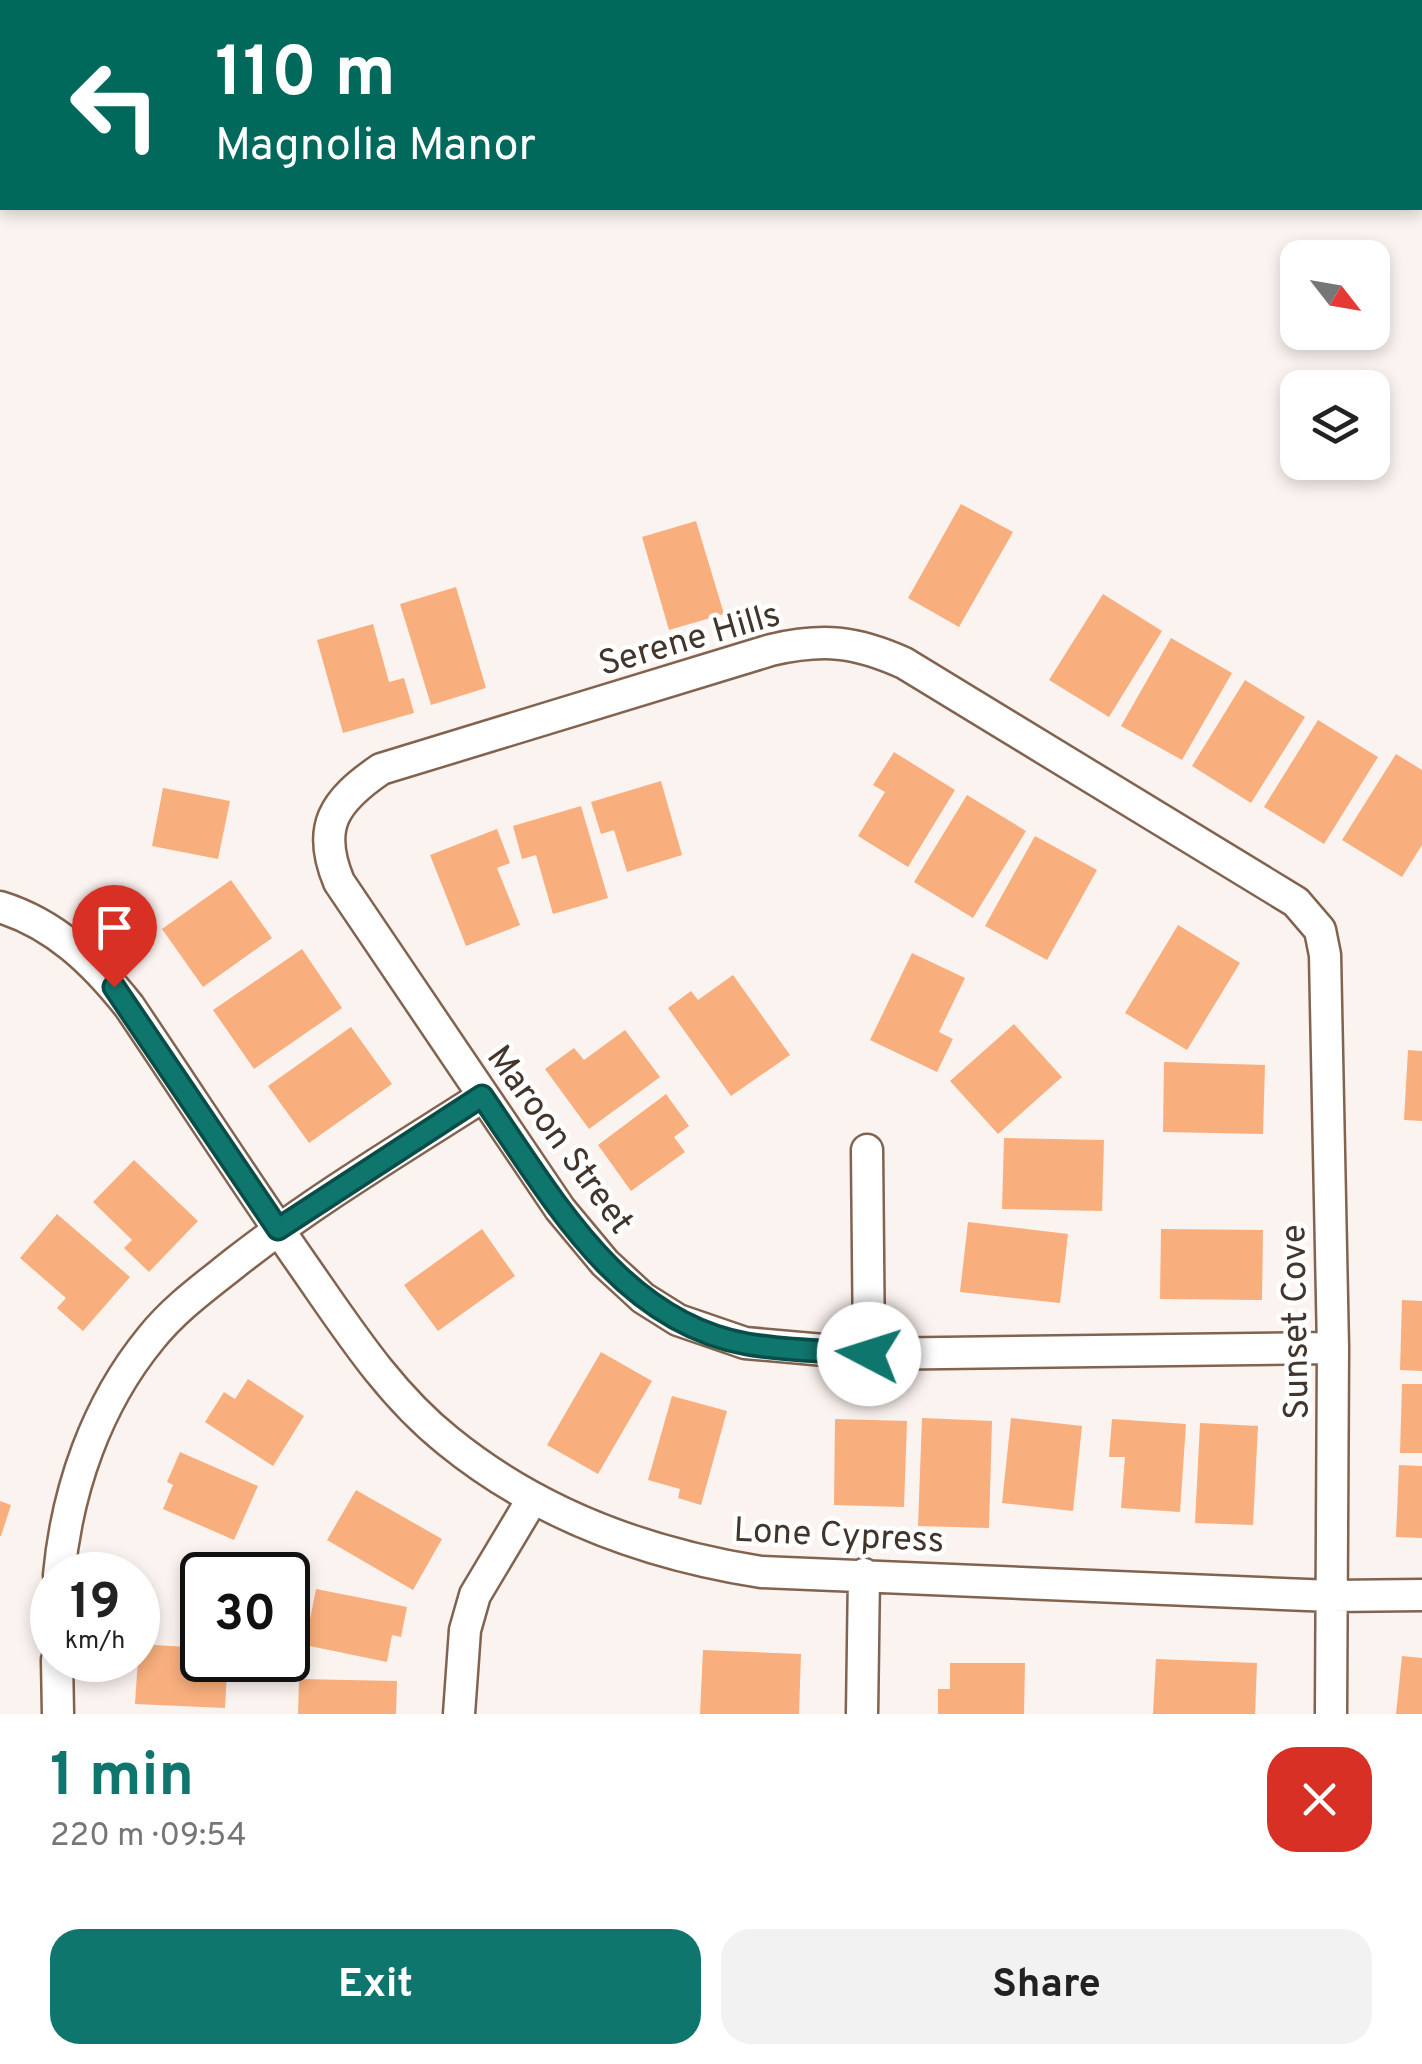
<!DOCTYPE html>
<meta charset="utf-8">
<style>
body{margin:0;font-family:Overpass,sans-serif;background:#f2f2f2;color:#222;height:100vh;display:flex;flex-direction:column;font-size:38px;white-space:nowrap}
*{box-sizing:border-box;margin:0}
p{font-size:32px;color:#767676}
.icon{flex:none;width:55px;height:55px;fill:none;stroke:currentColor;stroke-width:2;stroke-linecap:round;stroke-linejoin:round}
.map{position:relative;height:1714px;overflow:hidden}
.side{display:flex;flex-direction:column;background:#fff;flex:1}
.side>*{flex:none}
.top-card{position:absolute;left:0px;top:0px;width:1422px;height:210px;box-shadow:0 5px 15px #0003;background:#00695c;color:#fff;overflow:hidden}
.needle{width:65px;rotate:121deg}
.buttons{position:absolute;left:1280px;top:240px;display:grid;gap:20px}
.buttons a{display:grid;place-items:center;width:110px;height:110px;border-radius:20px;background:#fff;box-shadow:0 5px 15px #0003;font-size:50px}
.speed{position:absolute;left:30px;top:1552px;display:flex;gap:20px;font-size:50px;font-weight:700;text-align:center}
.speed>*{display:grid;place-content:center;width:130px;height:130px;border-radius:50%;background:#fff;box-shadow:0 5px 15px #0003;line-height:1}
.speed small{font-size:25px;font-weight:400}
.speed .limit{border:5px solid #111;border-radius:15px;background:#fff;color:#111}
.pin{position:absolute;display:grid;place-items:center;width:85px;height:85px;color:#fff;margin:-102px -42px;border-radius:50% 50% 50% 0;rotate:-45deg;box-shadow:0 0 10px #0007}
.pin .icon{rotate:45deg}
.me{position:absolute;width:110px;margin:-55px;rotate:275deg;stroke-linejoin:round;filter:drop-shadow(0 0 8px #0008)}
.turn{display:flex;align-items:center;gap:35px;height:210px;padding:0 50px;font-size:45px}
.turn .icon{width:130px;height:130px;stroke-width:2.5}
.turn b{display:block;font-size:70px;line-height:85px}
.round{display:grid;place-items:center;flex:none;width:105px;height:105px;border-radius:30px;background:#f2f2f2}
.headline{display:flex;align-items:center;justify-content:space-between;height:170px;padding:0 50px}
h1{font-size:60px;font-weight:700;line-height:75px;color:#0f766e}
.button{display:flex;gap:20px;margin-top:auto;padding:20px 50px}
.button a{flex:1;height:115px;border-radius:30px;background:#0f766e;color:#fff;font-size:40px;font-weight:700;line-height:115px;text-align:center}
.button a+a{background:#f2f2f2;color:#222}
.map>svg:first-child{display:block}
.building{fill:#f9af7d}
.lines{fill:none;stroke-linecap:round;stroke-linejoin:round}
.service-casing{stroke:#82634f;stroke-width:20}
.minor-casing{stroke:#82634f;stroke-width:35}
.service{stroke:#fff;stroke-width:15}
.minor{stroke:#fff;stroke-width:30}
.route-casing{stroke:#0a4d48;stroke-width:25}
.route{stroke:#0f766e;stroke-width:18}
.labels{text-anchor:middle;stroke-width:9;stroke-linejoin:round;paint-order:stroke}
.street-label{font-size:35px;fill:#42352c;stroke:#fff}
</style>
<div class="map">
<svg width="1422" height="1714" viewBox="0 0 1422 1714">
<rect width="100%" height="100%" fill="#fbf3ef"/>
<path class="building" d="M961,504L1013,532L959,627L908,598Z
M696,521L724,614L669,630L642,537Z
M456,587L486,688L431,705L400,604Z
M1103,594L1162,631L1109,717L1049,680Z
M373,624L389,682L404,678L414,713L343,733L317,640Z
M1171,638L1232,673L1182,760L1121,726Z
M1245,680L1305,717L1251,803L1192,766Z
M1318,720L1378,757L1324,844L1264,807Z
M894,752L955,790L908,867L858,836L885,792L873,785Z
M1396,754L1422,770V845L1402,877L1342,840Z
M661,781L682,855L627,872L614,830L601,834L591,802Z
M163,788L230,801L218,859L152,846Z
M967,795L1026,831L973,918L914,882Z
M581,806L608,898L553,914L536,855L522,859L513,826Z
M497,829L510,863L497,868L520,925L466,946L430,855Z
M1035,836L1097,870L1047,960L985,926Z
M231,880L272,938L203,987L162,929Z
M1178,925L1240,963L1187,1050L1125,1013Z
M302,949L342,1008L254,1069L213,1010Z
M912,953L965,978L939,1032L953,1039L937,1072L870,1040Z
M733,975L790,1055L731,1096L668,1008L691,991L698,1000Z
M1014,1024L1062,1077L998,1134L950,1081Z
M351,1027L392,1084L309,1143L268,1086Z
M625,1030L660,1077L589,1129L545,1069L574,1048L584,1060Z
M1408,1050L1422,1051V1121L1404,1120Z
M1164,1062L1265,1065L1263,1134L1163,1132Z
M666,1094L689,1126L674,1137L685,1152L631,1191L598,1145Z
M1004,1138L1104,1140L1102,1211L1002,1209Z
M134,1160L198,1221L149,1272L124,1248L132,1240L93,1202Z
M57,1214L130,1277L83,1331L57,1308L66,1298L20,1258Z
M968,1222L1068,1234L1060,1303L960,1292Z
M482,1229L515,1276L438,1331L404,1285Z
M1161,1229L1263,1230L1262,1300L1160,1299Z
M1402,1300L1422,1301V1371L1400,1370Z
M601,1352L652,1381L598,1474L547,1445Z
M248,1379L304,1416L273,1466L205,1422L224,1392L235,1399Z
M1402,1384H1422V1453H1400Z
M672,1396L727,1411L701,1505L678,1498L680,1489L648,1480Z
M922,1418L992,1421L989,1528L918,1526Z
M1011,1418L1082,1426L1073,1511L1002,1503Z
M835,1419L907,1421L904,1507L834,1505Z
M1112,1419L1186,1424L1180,1512L1121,1508L1125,1457H1109Z
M1200,1423L1258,1426L1253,1525L1195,1523Z
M180,1452L258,1486L234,1540L163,1509L173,1485L167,1482Z
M1399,1465L1422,1466V1538L1396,1537Z
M356,1490L442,1539L413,1590L327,1540Z
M0,1501L11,1505L1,1536H0Z
M316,1589L407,1607L401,1637L392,1635L387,1662L305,1645Z
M139,1644L202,1648V1660H235L234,1672H227L225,1708L135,1704Z
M703,1650L801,1654L799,1714H700Z
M1402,1656L1422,1658V1714H1396Z
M1156,1659L1257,1663L1255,1714H1153Z
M950,1663H1025L1024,1714H938V1689H950Z
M299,1679L397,1681L396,1714H298Z"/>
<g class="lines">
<defs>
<path id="service" d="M1242,0L1243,2
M1003,2L1004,0
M1420,101H1422"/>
<path id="minor" d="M0,907C55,924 94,962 129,1006C187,1092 244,1180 303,1265C347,1328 388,1393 448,1441C539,1515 646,1554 761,1572L1332,1596L1422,1595
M867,1150L869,1354
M59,1575C67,1490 96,1405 151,1338C175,1308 206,1286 236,1262C314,1201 399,1150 482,1097
M57,1660L58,1714
M459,1714L465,1630L475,1595L533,1498
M862,1714L864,1574
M1331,1714L1333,1348L1325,955L1320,930L1296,902L904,663C855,641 823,638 771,650L381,769C334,801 316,827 339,882L560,1209L605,1263L643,1298L678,1320L745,1343L869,1354L1333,1348"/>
</defs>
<use href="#service" class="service-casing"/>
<use href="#minor" class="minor-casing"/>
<use href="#service" class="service"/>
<use href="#minor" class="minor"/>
</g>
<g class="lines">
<defs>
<path id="route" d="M114,987L278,1229L482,1096C550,1194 619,1322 747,1344C787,1351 829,1351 869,1354"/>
</defs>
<use href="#route" class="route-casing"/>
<use href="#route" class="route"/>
</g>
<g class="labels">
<g class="street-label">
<text transform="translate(689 638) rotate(-16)" y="12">Serene Hills</text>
<text transform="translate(561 1139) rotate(54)" y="12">Maroon Street</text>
<text transform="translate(1294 1322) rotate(-91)" y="12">Sunset Cove</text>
<text transform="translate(839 1534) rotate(3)" y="12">Lone Cypress</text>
</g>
</g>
</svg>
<div class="buttons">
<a><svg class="needle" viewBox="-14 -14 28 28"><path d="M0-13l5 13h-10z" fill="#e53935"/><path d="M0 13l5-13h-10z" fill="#767676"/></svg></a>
<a><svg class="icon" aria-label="layers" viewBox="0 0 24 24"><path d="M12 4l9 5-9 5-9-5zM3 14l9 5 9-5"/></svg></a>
</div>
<div class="speed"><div>19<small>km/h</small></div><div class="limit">30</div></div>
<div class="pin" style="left:114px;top:987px;background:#d93025"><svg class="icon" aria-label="arrive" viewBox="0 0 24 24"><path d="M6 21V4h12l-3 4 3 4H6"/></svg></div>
<svg class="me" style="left:869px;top:1354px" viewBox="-20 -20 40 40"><circle r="19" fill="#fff"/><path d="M0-13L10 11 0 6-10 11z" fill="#0f766e"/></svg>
<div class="top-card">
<div class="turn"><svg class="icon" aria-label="left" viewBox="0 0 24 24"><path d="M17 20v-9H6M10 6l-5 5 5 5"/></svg><div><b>110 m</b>Magnolia Manor</div></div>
</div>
</div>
<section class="side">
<div class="headline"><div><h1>1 min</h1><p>220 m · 09:54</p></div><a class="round" style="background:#d93025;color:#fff"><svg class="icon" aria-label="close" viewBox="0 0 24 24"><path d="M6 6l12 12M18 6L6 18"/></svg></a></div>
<div class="button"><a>Exit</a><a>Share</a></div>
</section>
